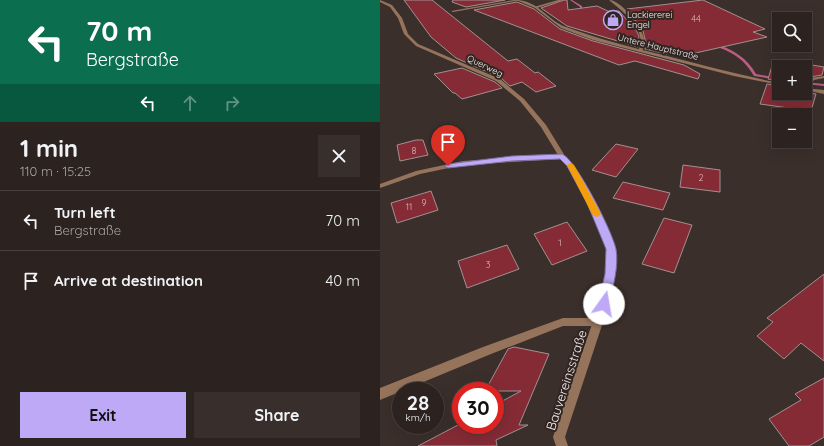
<!DOCTYPE html>
<meta charset="utf-8">
<style>
body{margin:0;font-family:Quicksand,sans-serif;background:#382f2d;color:#f1f3f6;height:100vh;display:flex;flex-direction:column;font-size:15px;white-space:nowrap}
*{box-sizing:border-box;margin:0}
p{font-size:13px;color:#a6a4a5}
.icon{flex:none;width:22px;height:22px;fill:none;stroke:currentColor;stroke-width:2;stroke-linecap:round;stroke-linejoin:round}
.map{position:relative;flex:1;overflow:hidden}
.details{display:flex;flex-direction:column;background:#2c2320;width:380px}
.details>*{flex:none}
.banner{background:#0b6e4f;color:#fff;overflow:hidden}
.fabs{position:absolute;left:392px;top:12px;display:grid;gap:8px}
.fabs a{display:grid;place-items:center;width:40px;height:40px;border-radius:0px;background:#2c2320;box-shadow:0 4px 16px #0002,0 0 0 1px #48403e;font-size:20px}
.speed{position:absolute;left:12px;top:382px;display:flex;gap:8px;font-size:20px;font-weight:700;text-align:center}
.speed>*{display:grid;place-content:center;width:52px;height:52px;border-radius:50%;background:#2c2320;box-shadow:0 4px 16px #0002,0 0 0 1px #48403e;line-height:1}
.speed small{font-size:10px;font-weight:400}
.speed .limit{border:6px solid #d22;background:#fff;color:#111}
.pin{position:absolute;display:grid;place-items:center;width:34px;height:34px;color:#fff;margin:-41px -17px;border-radius:50% 50% 50% 0;rotate:-45deg;box-shadow:0 0 4px #0007}
.pin .icon{rotate:45deg}
.me{position:absolute;width:44px;margin:-22px;rotate:13deg;stroke-linejoin:round;filter:drop-shadow(0 0 3px #0008)}
.turn{display:flex;align-items:center;gap:14px;height:84px;padding:0 20px;font-size:18px}
.turn .icon{width:52px;height:52px;stroke-width:2.5}
.turn b{display:block;font-size:28px;line-height:34px}
.lanes{display:flex;align-items:center;height:38px;padding:0 20px;background:#0003;justify-content:center;gap:20px;direction:ltr}
.lanes .off{opacity:.35}
.round{display:grid;place-items:center;flex:none;width:42px;height:42px;border-radius:0px;background:#382f2d}
.summary{display:flex;align-items:center;justify-content:space-between;height:68px;padding:0 20px}
h1{font-size:24px;font-weight:700;line-height:30px}
.button{display:flex;gap:8px;margin-top:auto;padding:8px 20px}
.button a{flex:1;height:46px;border-radius:0px;background:#bda9f5;color:#111;font-size:16px;font-weight:700;line-height:46px;text-align:center}
.button a+a{background:#382f2d;color:#f1f3f6}
ul{padding:0;list-style:none}
li{display:flex;align-items:center;gap:12px;height:60px;padding:0 20px;border-top:1px solid #48403e}
li div{flex:1}
li b{display:block;font-size:15px}
li em{font-style:normal}
main{display:flex;flex:1;min-height:0}
.map>svg:first-child{display:block}
.lines{fill:none;stroke-linecap:round;stroke-linejoin:round}
.stream{fill:#b95e82;fill-rule:evenodd}
.building{fill:#852b36;stroke:#a19191}
.service{fill:#96745c;fill-rule:evenodd}
.minor{fill:#96745c;fill-rule:evenodd}
.tertiary{fill:#96745c;fill-rule:evenodd}
.route{fill:#bda9f5;stroke:#7b6e9f}
.slow{fill:#f59e0b}
.labels{text-anchor:middle;stroke-width:4;stroke-linejoin:round;paint-order:stroke}
.far-poi-label{font-size:9px;fill:#f5edeb;stroke:#312522;text-anchor:start}
.number-label{font-size:9px;fill:#d9bcbe}
.far-street-label{font-size:9px;fill:#f5edeb;stroke:#312522}
.near-street-label{font-size:13px;fill:#f5edeb;stroke:#312522}
</style>
<main>
<section class="details">
<div class="banner">
<div class="turn"><svg class="icon" aria-label="left" viewBox="0 0 24 24"><path d="M17 20v-9H6M10 6l-5 5 5 5"/></svg><div><b>70 m</b>Bergstraße</div></div>
<div class="lanes"><svg class="icon" aria-label="left" viewBox="0 0 24 24"><path d="M17 20v-9H6M10 6l-5 5 5 5"/></svg><svg class="icon off" aria-label="ahead" viewBox="0 0 24 24"><path d="M12 20V5M6 11l6-6 6 6"/></svg><svg class="icon off" aria-label="right" viewBox="0 0 24 24"><path d="M7 20v-9h11M14 6l5 5-5 5"/></svg></div>
</div>
<div class="summary"><div><h1>1 min</h1><p>110 m · 15:25</p></div><a class="round"><svg class="icon" aria-label="close" viewBox="0 0 24 24"><path d="M6 6l12 12M18 6L6 18"/></svg></a></div>
<ul>
<li><svg class="icon" aria-label="left" viewBox="0 0 24 24"><path d="M17 20v-9H6M10 6l-5 5 5 5"/></svg><div><b>Turn left</b><p>Bergstraße</p></div><em>70 m</em></li>
<li><svg class="icon" aria-label="arrive" viewBox="0 0 24 24"><path d="M6 21V4h12l-3 4 3 4H6"/></svg><div><b>Arrive at destination</b></div><em>40 m</em></li>
</ul>
<div class="button"><a>Exit</a><a>Share</a></div>
</section>
<div class="map">
<svg width="444" height="446" viewBox="0 0 444 446">
<rect width="100%" height="100%" fill="#3b2f2b"/>
<g class="lines">
<path class="stream" d="M190,0H192L202,6V9L209,11L208,12L200,10V7Z
M335,44C353,49 367,58 376,74L399,78V80L374,76C364,59 353,52 334,46Z
M425,82L444,84V86L425,84Z"/>
</g>
<path class="building" d="M24,0H52L128,61L137,59L155,73L158,72L176,86L156,92L142,82L130,86L121,78L76,58L51,37Z
M73,0H125L86,7L72,2Z
M184,0H187L188,10L217,6L230,12L239,11L256,30L259,36L258,47L187,26L161,8Z
M323,0L385,29L373,32L387,37L302,56L285,53L287,54L265,49L266,43L263,31L247,9Z
M137,2L154,9L180,29L213,41L304,65L320,74L318,79L255,61L239,65L94,10Z
M426,64L444,67L442,75L430,77L425,82Z
M392,66L399,68V81L388,79Z
M82,68L115,82L122,88L82,99L75,93H73L54,74Z
M387,84L399,86V93H425V92L436,94L431,111L380,104Z
M36,140H43L48,155L20,161L17,145Z
M236,144L258,149L236,177L212,170Z
M303,165L340,170V192L300,187Z
M243,182L290,193L283,210L233,198Z
M51,191L58,210L17,223L11,203Z
M284,218L312,225L294,273L262,264Z
M187,222L207,251L172,265L154,234Z
M127,245L139,269L87,288L78,261Z
M444,274V361L421,343L404,359L377,336L393,322L387,318Z
M134,347L169,354L139,425H148L116,440L117,446H38L78,425H115V405L141,391H105L128,349Z
M444,378V437L429,446H409L389,419L421,400L415,394Z"/>
<g class="lines">
<path class="service" d="M134,0H141L73,12L71,11Z
M178,0H183L157,8L154,7Z
M229,0C242,0 265,31 265,43C265,46 263,49 261,52L258,51C269,30 243,12 229,0Z
M444,76V78L434,80L427,90H425V85L430,78Z
M183,318H218L222,319L223,322L222,325L218,326H183L111,354L0,400V388L103,347Z"/>
<path class="minor" d="M0,0L12,5L22,18L28,34L38,44L120,79L144,99L166,125L185,156L193,165L216,203L235,249V274L229,304L185,437L188,446H176L173,437L219,304L225,274L227,249L208,203L187,166L180,159L83,165L40,174L0,188V184L36,171L83,161L178,155L161,127L140,101L116,81L36,46L24,34L18,18L10,7L0,2Z"/>
<path class="tertiary" d="M136,0C158,0 168,21 186,27C218,39 250,47 283,55C322,65 360,75 399,83V85L354,76L213,40L181,28L155,8Z
M425,88L444,90V94L425,90Z"/>
</g>
<path class="route" d="M182,154C196,159 233,233 236,249C239,266 233,287 229,304L227,307H220L218,304L225,274L226,249L207,203L187,166L180,159L132,161L68,168L64,166L68,164L132,156Z"/>
<path class="slow" d="M191,163L194,165L221,214L219,216L216,217L212,214L187,165Z"/>
<defs>
<symbol id="shop-ring" viewBox="-11 -11 22 22"><circle r="9.5" fill="#312522" stroke="#bda9f5" stroke-width="1.5"/><path d="M-5-2.5h2.3a2.7 3.5 0 0 1 5.4 0H5L5.5 6h-11ZM-1.5-2.5h3a1.5 2.3 0 0 0-3 0Z" fill="#bda9f5"/></symbol>
</defs>
<g fill-rule="evenodd">
<use href="#shop-ring" x="222" y="9" width="22" height="22"/>
</g>
<g class="labels">
<g class="far-poi-label">
<text x="247" y="18">Lackiererei<tspan x="247" dy="10">Engel</tspan></text>
</g>
<g class="number-label">
<text x="316" y="22">44</text>
<text x="34" y="154">8</text>
<text x="321" y="181">2</text>
<text x="44" y="206">9</text>
<text x="29" y="210">11</text>
<text x="180" y="246">1</text>
<text x="108" y="268">3</text>
</g>
<g class="far-street-label">
<text transform="translate(278 47) rotate(14)" y="3">Untere Hauptstraße</text>
<text transform="translate(105 66) rotate(26)" y="3">Querweg</text>
</g>
<g class="near-street-label">
<text transform="translate(186 380) rotate(-72)" y="5">Bauvereinsstraße</text>
</g>
</g>
</svg>
<div class="fabs">
<a><svg class="icon" aria-label="search" viewBox="0 0 24 24"><circle cx="10" cy="10" r="6"/><path d="M15 15l6 6"/></svg></a>
<a>+</a>
<a>−</a>
</div>
<div class="speed"><div>28<small>km/h</small></div><div class="limit">30</div></div>
<div class="pin" style="left:68px;top:166px;background:#d93025"><svg class="icon" aria-label="arrive" viewBox="0 0 24 24"><path d="M6 21V4h12l-3 4 3 4H6"/></svg></div>
<svg class="me" style="left:224px;top:304px" viewBox="-20 -20 40 40"><circle r="19" fill="#fff"/><path d="M0-13L10 11 0 6-10 11z" fill="#bda9f5"/></svg>
</div>
</main>
